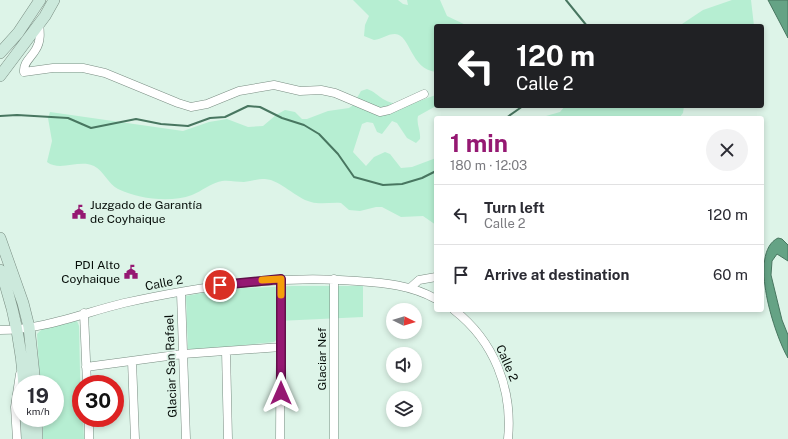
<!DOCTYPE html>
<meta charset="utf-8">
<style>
body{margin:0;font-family:"Public Sans",sans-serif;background:#f2f2f3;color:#2b2b33;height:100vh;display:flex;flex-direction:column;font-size:15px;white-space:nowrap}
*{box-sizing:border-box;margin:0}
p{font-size:13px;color:#7c7c81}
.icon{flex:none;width:22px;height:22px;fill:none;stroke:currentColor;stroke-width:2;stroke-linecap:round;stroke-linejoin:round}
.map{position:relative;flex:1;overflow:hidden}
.side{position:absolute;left:434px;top:116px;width:330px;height:196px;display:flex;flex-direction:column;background:#fff;border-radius:4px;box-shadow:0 2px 6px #0003}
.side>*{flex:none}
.banner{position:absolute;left:434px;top:24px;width:330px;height:84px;border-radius:4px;box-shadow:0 2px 6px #0003;background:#202124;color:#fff;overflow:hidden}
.needle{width:26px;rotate:95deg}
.buttons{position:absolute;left:386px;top:303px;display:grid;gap:8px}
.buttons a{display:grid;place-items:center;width:36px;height:36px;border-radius:50%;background:#fff;box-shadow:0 2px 6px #0003;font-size:20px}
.speed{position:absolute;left:12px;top:375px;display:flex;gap:8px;font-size:20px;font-weight:700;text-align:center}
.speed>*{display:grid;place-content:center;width:52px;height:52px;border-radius:50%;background:#fff;box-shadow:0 2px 6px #0003;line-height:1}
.speed small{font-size:10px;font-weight:400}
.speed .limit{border:6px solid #d22;background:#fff;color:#111}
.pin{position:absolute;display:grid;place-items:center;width:34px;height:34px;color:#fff;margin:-17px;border:2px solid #fff;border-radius:50%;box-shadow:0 1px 4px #0007}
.me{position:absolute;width:44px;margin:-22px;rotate:0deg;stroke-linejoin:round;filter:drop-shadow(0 0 3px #0008)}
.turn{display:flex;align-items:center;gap:14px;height:84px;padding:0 16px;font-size:18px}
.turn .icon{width:52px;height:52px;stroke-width:2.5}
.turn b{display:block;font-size:28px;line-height:34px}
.round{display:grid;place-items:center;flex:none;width:42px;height:42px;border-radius:21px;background:#f2f2f3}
.head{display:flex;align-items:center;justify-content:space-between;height:68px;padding:0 16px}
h1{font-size:24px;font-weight:700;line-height:30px;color:#951872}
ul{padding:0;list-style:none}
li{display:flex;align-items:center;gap:12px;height:60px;padding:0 16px;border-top:1px solid #e1e1e2}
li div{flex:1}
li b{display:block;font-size:15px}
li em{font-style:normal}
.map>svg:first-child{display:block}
.green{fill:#b6eed2}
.water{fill:#65a385;stroke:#487660}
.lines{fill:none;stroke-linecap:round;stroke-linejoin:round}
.stream{stroke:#487660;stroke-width:2}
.minor-casing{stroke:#798d82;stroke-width:9}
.secondary-casing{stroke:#798d82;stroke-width:12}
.minor{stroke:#fff;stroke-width:8}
.secondary{stroke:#cce9dc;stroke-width:11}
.route-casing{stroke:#61104a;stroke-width:10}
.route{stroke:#951872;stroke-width:7}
.slow{stroke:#f59e0b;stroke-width:7}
.labels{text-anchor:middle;stroke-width:3.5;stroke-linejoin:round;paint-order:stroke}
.poi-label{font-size:12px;fill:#060d09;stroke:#ddf4e8;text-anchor:start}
.street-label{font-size:12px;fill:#060d09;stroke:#ddf4e8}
</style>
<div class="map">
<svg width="788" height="439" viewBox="0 0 788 439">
<rect width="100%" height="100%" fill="#ddf4e8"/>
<path class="green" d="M353,0H398L403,4L408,5L407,0H440L447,16L468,26H436V72C410,69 411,35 395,34C387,34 382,39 374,40L364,36L365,25L369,16Z
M732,0H751L754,26H679L703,10Z
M367,89C374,91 378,96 383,99C402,110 418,101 436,95V106L418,116C416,124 421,131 420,139L416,143L407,138L397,123L392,121L382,134L377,132L373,123L367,122L362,124L353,152L366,166L374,157L385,152L390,154L401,168L412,167L436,158V225L423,216L401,217L382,207H376L360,211L349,210L341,203C331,202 321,205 311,202C295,198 281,180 265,179C257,179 251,181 244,182C237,182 229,180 222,181C211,183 202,191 192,195C170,203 139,199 118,189C108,184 104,171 94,166C79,159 60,172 47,162L52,141L48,118L50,112L183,131L209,122L227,119L248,127L263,126L276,115L285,110L295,112L302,119H307L328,111L349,108L353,105L361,91Z
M565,106H684L683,113L679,118H539L560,112Z
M292,286H363V317L278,321V338L274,342L188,351L186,296L224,289Z
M77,321L79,326L81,418H83L84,439H43V418H55V384H40L37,334L42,329Z"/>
<path class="water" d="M768,0H788V38Z
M778,238L782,239L788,245V261L777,254L772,261L771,275L782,320L788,335V358C775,336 747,253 778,238Z"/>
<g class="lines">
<path class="stream" d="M566,0L587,26
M0,116L17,115L68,118L91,128L136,119L161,124L188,126L210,118L225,117L248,106L260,107L282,118L304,125L319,134L338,154L354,177L383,185L402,184L422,178L436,171
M506,118L523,106"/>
<defs>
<path id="minor" d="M39,23C40,32 41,41 36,49C32,57 23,62 24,72L53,68H83L105,73L178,103L191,107L207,104L239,91L274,85L300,91L321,90L335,93L380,112L389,110L424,94
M410,288L419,280L436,277
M181,293L186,439
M454,310C494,341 513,389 508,439
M84,313L87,384
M0,330C42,330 83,313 124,303C201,286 278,275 357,281C385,283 411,285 436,299
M226,351L228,439
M132,361L135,439
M86,367L183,354L281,347
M89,418V439
M17,439L15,407L20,374
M280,439L281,279
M334,439V279"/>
<path id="secondary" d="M0,53L18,33L40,0
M0,76L45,16L54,0
M0,238L23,303L29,327L35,384
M0,270C14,307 21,345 24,384
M26,418L27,439
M36,418L37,439"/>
</defs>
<use href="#minor" class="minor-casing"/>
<use href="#secondary" class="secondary-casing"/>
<use href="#minor" class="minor"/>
<use href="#secondary" class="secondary"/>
</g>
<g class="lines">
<defs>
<path id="route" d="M220,285L281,279V393"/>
</defs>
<use href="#route" class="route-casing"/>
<use href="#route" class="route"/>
<path class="slow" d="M262,280L281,279V295"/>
</g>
<defs>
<symbol id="civic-bare" viewBox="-9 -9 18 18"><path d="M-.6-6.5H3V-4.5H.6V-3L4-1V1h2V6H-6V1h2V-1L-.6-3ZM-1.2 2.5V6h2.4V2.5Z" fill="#951872" stroke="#ddf4e8" stroke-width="2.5" paint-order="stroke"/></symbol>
</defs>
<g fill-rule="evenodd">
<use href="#civic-bare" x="69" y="202" width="20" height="20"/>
<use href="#civic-bare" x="121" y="262" width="20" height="20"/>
</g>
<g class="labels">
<g class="poi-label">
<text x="90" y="209">Juzgado de Garantía<tspan x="90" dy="14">de Coyhaique</tspan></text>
<text x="120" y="269" text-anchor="end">PDI Alto<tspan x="120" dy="14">Coyhaique</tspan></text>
</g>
<g class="street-label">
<text transform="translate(164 283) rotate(-11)" y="4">Calle 2</text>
<text transform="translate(322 359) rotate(-90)" y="4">Glaciar Nef</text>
<text transform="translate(507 363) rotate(67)" y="4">Calle 2</text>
<text transform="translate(171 366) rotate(-92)" y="4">Glaciar San Rafael</text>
</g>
</g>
</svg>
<div class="buttons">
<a><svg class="needle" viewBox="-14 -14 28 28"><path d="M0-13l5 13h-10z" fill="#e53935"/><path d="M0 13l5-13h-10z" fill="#7c7c81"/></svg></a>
<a><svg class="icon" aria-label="sound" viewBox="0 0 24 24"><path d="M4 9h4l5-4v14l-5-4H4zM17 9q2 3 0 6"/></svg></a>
<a><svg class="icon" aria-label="layers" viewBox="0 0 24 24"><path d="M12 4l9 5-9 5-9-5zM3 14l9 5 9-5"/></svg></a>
</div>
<div class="speed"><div>19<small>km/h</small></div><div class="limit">30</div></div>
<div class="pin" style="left:220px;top:285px;background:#d93025"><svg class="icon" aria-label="arrive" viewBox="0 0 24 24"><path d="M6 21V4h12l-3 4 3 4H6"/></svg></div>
<svg class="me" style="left:281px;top:393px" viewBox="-20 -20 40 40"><path d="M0-17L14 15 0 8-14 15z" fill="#951872" stroke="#fff" stroke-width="4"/></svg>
<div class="banner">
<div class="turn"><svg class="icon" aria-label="left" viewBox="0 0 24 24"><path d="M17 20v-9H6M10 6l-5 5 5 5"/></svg><div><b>120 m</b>Calle 2</div></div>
</div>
<section class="side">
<div class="head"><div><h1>1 min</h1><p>180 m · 12:03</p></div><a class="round"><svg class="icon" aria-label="close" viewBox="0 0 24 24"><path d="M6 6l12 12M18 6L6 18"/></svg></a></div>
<ul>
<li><svg class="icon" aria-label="left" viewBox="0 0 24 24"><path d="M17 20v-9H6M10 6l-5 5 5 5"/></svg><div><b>Turn left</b><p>Calle 2</p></div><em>120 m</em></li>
<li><svg class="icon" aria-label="arrive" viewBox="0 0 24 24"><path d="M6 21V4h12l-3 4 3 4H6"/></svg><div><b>Arrive at destination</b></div><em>60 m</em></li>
</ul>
</section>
</div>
